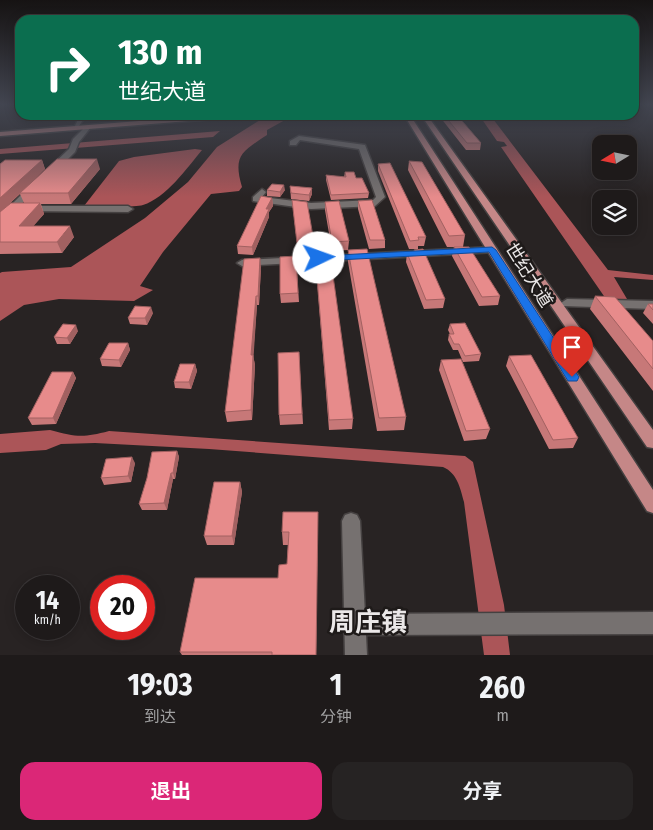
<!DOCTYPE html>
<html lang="zh">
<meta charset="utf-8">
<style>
body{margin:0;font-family:"Fira Sans Condensed","Noto Sans SC",sans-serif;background:#262323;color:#f1f3f6;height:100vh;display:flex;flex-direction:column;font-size:19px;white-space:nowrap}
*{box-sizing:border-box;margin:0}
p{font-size:16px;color:#a1a1a2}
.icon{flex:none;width:28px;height:28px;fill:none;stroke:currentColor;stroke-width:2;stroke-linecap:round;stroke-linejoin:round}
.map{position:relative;height:655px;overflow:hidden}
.sheet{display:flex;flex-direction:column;background:#1e1a1a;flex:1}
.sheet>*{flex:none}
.banner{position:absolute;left:15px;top:15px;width:624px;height:105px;border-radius:15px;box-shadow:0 2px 12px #0003,0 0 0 1px #3c3839;background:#0b6e4f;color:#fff;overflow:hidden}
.needle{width:32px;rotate:260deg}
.buttons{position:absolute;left:592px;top:135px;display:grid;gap:10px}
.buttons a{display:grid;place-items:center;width:45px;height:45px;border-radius:10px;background:#1e1a1a;box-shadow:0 2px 12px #0003,0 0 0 1px #3c3839;font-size:25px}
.speed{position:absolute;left:15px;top:575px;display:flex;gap:10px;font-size:25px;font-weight:700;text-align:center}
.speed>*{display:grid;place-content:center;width:65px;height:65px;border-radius:50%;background:#1e1a1a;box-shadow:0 2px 12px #0003,0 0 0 1px #3c3839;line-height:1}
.speed small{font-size:12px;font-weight:400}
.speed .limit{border:8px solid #d22;background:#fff;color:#111}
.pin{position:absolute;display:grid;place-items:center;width:42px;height:42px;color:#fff;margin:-51px -21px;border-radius:50% 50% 50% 0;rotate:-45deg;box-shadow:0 0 5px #0007}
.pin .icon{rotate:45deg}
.me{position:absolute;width:55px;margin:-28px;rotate:87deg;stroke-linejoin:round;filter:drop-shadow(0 0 4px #0008)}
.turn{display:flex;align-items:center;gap:18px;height:105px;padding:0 20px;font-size:22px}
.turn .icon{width:65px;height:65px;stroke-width:2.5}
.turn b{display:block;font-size:35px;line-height:42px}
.eta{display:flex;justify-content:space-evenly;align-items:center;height:85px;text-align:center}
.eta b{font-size:30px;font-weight:700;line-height:35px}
.cta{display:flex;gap:10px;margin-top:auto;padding:10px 20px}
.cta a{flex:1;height:58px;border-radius:15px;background:#db2777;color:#fff;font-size:20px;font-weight:700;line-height:58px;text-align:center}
.cta a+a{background:#262323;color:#f1f3f6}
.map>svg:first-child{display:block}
.water{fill:#ab5558}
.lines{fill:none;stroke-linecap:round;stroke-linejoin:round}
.minor-casing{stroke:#454141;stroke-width:3}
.major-casing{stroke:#454141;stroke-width:3}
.minor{fill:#767170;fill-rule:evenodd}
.major{fill:#c58787;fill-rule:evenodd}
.wall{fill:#c77878;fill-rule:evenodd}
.shaded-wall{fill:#a26161}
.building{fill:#e78b8b;stroke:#a26161}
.route{fill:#1a73e8;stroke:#114b97}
.labels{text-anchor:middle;stroke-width:5;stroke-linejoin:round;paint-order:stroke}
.street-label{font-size:18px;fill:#ebe8e8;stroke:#1e1a19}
.near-district-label{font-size:26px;font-weight:bold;fill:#ebe8e8;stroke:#1e1a19}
</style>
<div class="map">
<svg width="653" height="655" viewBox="0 0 653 655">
<rect width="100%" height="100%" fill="#282323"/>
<path class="water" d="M268,115H294L267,130V135C241,152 233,156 242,187L239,191L211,194L163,252L140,286L153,290L134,301L59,299L24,305L0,321V273L2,272L71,267L145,218L188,182L217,147Z
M479,115H490L608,270L653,275V280L614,277L627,299H606L501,147L507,146L504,142L497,141Z
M220,131L213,137L0,154V149Z
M195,149L202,150C187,168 166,198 143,205C133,208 97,206 84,206L119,161L134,157Z
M50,430C76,437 83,438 109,431L465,456L473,462L504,605L510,655H484L464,502C460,487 457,473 443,467L209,449L95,443L61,444L46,450L0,453V434Z"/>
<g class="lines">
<defs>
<path id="minor" d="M634,105H639L634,109Z
M80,115H86L79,126H75Z
M86,126L91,127L79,142L75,152L55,172H49V168L69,149L73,139Z
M299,136L365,145L385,197L375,206L311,209L253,201V197L262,189L266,192L262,197L311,203L373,200L376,197L359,149L300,140L296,145H290V141Z
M31,185L38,187L3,223L0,224V216Z
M25,206H128L133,209L128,212L22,211V207Z
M492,247L496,248L497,250L496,252L242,266L237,263L242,260Z
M567,299L653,301V309L563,306L561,303Z
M351,513L357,515L360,521L365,614L653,612V634L366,635L367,655H345L342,521L345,515Z"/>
<path id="major" d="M215,115H242L239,117L0,136V132Z
M404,115H410L653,490V513L647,511Z
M421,115H427L653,430V448L647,447Z"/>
</defs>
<use href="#minor" class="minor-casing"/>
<use href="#major" class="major-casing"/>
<use href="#minor" class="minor"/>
<use href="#major" class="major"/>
</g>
<path class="wall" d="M441,115H457L481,143L480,150H466L440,117Z
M42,160L45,169L29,185L100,169L71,204H41L44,214L33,226L74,237L62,253L0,254V164ZM20,194L24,203L7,206Z
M409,161L465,235L463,247H447L408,170Z
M378,164L426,237L424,246H418V249H409L378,171Z
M345,172L356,178L369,193L368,198L331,200L326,180V175L344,177Z
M290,186L312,188V194L309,201L291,199Z
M267,190H285L280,197L267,196Z
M272,198L273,206L269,212V217L253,255L238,254L237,246Z
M292,200L314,242V251L298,252Z
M358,201L385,240V248L369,249L358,209Z
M325,202L349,241L348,250L332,251L325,210Z
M454,247L500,296L498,305L479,306L452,256Z
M348,250L406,417L404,430L377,431L348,262Z
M414,250L445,299L443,308L424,309L406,262L407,253H414Z
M315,255L353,419L352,429L329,430Z
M296,256L299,302L281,303L280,294Z
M261,267L259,305H257L253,355L255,365L252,420L227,422L225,412Z
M595,296L653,341V391L590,309Z
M648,304H653V324L643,313Z
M153,313L147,325L130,324L128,318Z
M450,324L481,354L479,361L463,362L458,350H453L448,340L449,334H450L448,330Z
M78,331L70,344H57L54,337Z
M128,343L130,350L121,367L102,366L100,359Z
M299,352L303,424L280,425L279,415Z
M509,356L578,438L573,448L549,449L506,366Z
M441,360L490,429L486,439L464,441L439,370Z
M195,364L197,371L191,389L175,388L174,382Z
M73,372L76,378L56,424L32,425L28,418Z
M177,451L179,457L175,479H173L167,510H142L139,504Z
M135,463L131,482L104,485L101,478Z
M240,482L242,492L234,545H207L204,536Z
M318,512L316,655H182L180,652L278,578L287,564L288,545H283L282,532Z"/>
<path class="shaded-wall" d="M97,159L100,169L71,204L68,193Z
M42,160L45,169L0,213V198Z
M284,185L285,190L280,197V192Z
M312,188V194L309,201V195Z
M272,198L273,206L269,212V217L253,255L252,247L266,209Z
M40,203L44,214L24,237L19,226Z
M70,226L74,237L62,253L57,242Z
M260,258L261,267L259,305L258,296Z
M256,296L257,305L253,365L251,355Z
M151,307L153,313L147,325L145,318Z
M76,325L78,331L70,344L67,338Z
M128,343L130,350L121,367L119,360Z
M253,355L255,365L252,420L251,410Z
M195,364L197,371L191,389L189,382Z
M73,372L76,378L56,424L53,418Z
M177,451L179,457L175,479L173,473Z
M132,457L135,463L131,482L128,476Z
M171,473L173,479L167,510L164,503Z
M240,482L242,492L234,545L232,536Z"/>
<path class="building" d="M444,115H457L481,143H467Z
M57,159H97L68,193H20Z
M5,160H42L0,198V164Z
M409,161L422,162L465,235L449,236Z
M390,163L426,237H418L419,240L410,241L378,164Z
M345,172H354L356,178H362L369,193L331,195L326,175L346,177Z
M272,184L284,185L280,192L267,190Z
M290,186L312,188L309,195L291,193Z
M261,196L272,198L266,209H269L252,247L237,246Z
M292,200L307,202L314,242L297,243Z
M372,200L385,240H370L358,201Z
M339,201L349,241L332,242L325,202Z
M11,203H40L19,226H70L57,242H0V212Z
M454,247H469L500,296L482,297Z
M367,249L406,417L379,418L348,250Z
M423,249L445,299L426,300L407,253H415L414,250Z
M330,254L353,419L329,420L315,255Z
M296,256L298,293L280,294V257Z
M260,258L258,296H256L251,355H253L251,410L225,412L244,259Z
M595,296L615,297L653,341V369Z
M648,304H653V310Z
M135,306L151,307L145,318H128Z
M465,323L481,354L465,356L459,344H454L449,334H454L450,324Z
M63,324L76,325L67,338L54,337Z
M109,343H128L119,360L100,359Z
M299,352L302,414L279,415L278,353Z
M531,355L578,438L553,440L509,356Z
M461,359L490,429L466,431L441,360Z
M180,364H195L189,382H174Z
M52,372H73L53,418H28Z
M177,451L173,473H171L164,503L139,504L147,478L152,452Z
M132,457L128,476L101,478L106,459Z
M214,482H240L232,536H204Z
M283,512H318L316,655H272V652H180L195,578H278L279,565L287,564L289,532H282Z"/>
<linearGradient id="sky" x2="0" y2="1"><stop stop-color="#161313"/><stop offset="0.53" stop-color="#424550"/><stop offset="1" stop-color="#424550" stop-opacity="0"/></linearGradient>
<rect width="653" height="197" fill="url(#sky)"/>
<path class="route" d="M492,247L496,250L577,374L579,377L577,381H568L489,252L319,261L314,258L319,256Z"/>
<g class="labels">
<g class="street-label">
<text transform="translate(529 275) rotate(58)" y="6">世纪大道</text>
</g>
<g class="near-district-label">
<text x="368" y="631">周庄镇</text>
</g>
</g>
</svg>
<div class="buttons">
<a><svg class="needle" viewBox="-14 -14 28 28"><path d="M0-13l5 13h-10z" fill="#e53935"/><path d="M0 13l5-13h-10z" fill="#a1a1a2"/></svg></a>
<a><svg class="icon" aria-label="layers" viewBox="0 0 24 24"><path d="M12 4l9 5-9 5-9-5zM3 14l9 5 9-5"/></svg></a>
</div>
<div class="speed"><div>14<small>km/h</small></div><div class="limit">20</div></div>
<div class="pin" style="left:572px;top:377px;background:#d93025"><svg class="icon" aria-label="arrive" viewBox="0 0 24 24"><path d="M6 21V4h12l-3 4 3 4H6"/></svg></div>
<svg class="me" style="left:319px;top:258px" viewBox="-20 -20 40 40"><circle r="19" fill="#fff"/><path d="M0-13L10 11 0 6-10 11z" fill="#1a73e8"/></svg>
<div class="banner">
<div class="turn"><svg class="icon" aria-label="right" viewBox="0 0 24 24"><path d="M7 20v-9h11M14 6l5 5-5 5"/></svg><div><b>130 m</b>世纪大道</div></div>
</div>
</div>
<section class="sheet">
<div class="eta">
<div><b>19:03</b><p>到达</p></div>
<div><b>1</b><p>分钟</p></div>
<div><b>260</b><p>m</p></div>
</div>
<div class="cta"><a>退出</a><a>分享</a></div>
</section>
